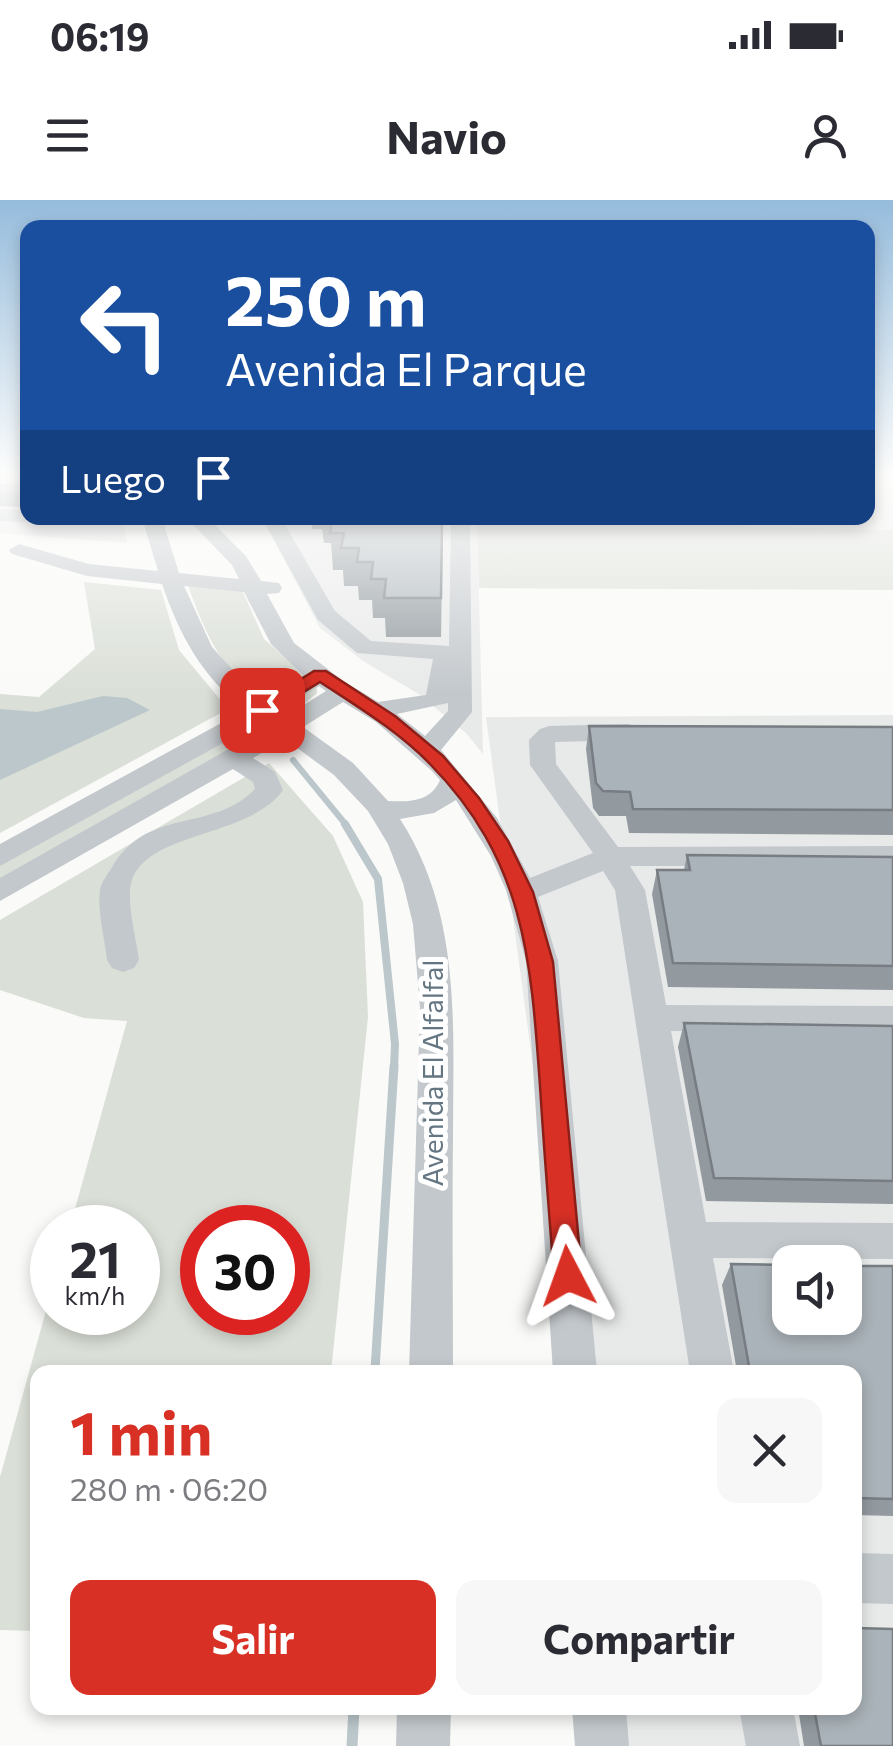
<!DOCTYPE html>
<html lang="es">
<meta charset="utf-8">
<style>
body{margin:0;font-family:Commissioner,sans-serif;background:#f7f7f7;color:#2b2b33;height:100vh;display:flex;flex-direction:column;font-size:38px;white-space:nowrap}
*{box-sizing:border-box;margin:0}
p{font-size:32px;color:#7c7c81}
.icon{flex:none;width:55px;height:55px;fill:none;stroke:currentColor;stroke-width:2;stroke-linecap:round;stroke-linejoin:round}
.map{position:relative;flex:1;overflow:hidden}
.side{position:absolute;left:30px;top:1165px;width:832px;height:350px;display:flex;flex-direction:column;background:#fff;border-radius:20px;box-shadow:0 5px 15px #0003}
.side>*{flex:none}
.guide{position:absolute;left:20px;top:20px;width:855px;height:305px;border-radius:20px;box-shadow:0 5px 15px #0003;background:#1a4fa0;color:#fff;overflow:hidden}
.controls{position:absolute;left:772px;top:1045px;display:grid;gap:20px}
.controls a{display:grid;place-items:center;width:90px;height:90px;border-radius:20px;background:#fff;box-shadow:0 5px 15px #0003;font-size:50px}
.speed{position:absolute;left:30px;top:1005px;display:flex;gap:20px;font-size:50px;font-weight:700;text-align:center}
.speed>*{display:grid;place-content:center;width:130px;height:130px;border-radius:50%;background:#fff;box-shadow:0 5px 15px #0003;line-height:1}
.speed small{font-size:25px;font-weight:400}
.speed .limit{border:15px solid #d22;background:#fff;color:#111}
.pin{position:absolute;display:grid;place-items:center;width:85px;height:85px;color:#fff;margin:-42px;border-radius:20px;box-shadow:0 5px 15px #0006}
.me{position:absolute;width:110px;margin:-55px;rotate:356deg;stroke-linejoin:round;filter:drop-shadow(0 0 8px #0008)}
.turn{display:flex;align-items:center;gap:35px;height:210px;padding:0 40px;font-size:45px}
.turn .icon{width:130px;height:130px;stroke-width:2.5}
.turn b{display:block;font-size:70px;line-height:85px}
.then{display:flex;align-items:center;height:95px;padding:0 40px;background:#0003;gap:20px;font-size:38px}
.round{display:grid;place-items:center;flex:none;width:105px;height:105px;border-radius:20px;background:#f7f7f7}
.summary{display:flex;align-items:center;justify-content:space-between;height:170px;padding:0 40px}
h1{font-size:60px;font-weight:700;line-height:75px;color:#d93025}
.button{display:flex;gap:20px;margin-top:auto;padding:20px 40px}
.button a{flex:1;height:115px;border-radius:20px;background:#d93025;color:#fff;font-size:40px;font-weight:700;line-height:115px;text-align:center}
.button a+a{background:#f7f7f7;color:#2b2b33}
.status{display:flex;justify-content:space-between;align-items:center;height:70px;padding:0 50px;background:#fff;direction:ltr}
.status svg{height:28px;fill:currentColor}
header{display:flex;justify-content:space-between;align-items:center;height:130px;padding:0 40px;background:#fff;font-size:45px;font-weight:700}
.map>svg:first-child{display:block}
.built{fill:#e8e9e9;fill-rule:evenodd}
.green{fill:#dadfd7;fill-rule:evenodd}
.water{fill:#bbc7cb}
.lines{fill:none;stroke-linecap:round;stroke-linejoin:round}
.stream-far3{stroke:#bbc7cb;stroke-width:6}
.stream-far2{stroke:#bbc7cb;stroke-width:8}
.stream-far1{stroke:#bbc7cb;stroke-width:9}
.stream{stroke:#bbc7cb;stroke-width:11}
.minor{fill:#c3c8cc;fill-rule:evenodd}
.wall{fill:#929a9f}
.building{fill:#aab3b9;stroke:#777d82;stroke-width:2.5}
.route{fill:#d93025;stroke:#8d1f18;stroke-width:2.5}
.labels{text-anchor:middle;stroke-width:10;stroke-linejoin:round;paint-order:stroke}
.street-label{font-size:28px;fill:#657683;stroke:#fff}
</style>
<div class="status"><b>06:19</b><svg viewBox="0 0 49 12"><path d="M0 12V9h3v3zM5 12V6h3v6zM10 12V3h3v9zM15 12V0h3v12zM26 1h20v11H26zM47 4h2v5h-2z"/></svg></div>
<header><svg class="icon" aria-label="menu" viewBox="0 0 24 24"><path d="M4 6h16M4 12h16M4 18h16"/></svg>Navio<svg class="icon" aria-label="person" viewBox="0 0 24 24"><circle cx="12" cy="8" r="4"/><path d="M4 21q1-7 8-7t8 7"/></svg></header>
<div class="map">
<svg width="893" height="1546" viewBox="0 0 893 1546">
<rect width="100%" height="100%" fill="#fafaf8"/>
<path class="built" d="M0,277H27L28,318H123L127,343L0,333Z
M868,277H893V330L741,326L738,318H868Z
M262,318H477L483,554L466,533L417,493L363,461L320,428Z
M893,515V1546H625L619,1508H855V1172H574L486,517ZM790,1062H845V1118H790Z"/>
<path class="green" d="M477,318H738L741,326L893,330V390L479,388Z
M84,382L161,390L179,450L228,509L0,633V494L39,497L95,449Z
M188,385L242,390L264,439L316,484L317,493L288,517L0,684V662L266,499C222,474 204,431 188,385Z
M269,563L333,636L363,702L368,817L331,1172H38L37,1431L0,1430V1277L52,1089V1112H138V1028L70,1027L127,821L84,818L0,790V720ZM202,1028H288V1112H202Z"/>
<path class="water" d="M103,496L127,498L150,510L0,580V509L37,512Z"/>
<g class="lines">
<path class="stream-far3" d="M293,560L347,626"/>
<path class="stream-far2" d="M345,624L378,679L395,844L394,868"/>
<path class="stream-far1" d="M375,1170L394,866"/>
<path class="stream" d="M375,1172V1168
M352,1546L354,1508"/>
<path class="minor" d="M0,309L28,310V318H37L28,322L0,321Z
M142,318H162L179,373L239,379L232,365L187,318H208L246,356L261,381L279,383L282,388L279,393L267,394L294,443L342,480L378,502L426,495L433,459L357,453L318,420L262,318H281L335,411L371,441L449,446L451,318H470L472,512L441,550L497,618L530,678L593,653L530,565L529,540L540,529L549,526L629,524L642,532L629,540L555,542L556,564L618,647L893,646V666H630L645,690L666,805L893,806V832L671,831L706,1022L893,1023V1059L713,1058L734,1172H690L615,690L603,671L538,697L558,761L597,1172H553L526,761L506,690L491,656L456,600L434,613L400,619C462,715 453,826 453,936C452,1015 453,1093 453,1172H409L420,808L413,724L403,683L388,644L368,611L334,575L285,539L253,558L275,572L283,590C247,641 134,630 130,691C129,713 136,738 139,760L134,768L123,772L112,768L107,760C105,739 97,711 100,690C101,683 107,675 111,669C147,605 212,634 255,589L253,582L233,569L0,701V678L268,527L261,522L0,666V644L245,510C202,477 179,434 162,384L87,376L12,354L9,350L19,344L89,364L158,371ZM184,386L244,392L271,444L303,475L262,499L254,493L212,447ZM319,486L326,491L286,516L278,511ZM343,502L376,522L432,571L440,580C431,602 409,602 388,601L353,563L303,527ZM448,503V511L425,536L397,514Z
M855,1353L893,1354V1404L855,1403Z
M397,1508H451L450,1546H396Z
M572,1508H626L629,1546H575Z
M739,1508H793L800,1546H746Z"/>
</g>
<path class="wall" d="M0,277H28V307L0,306Z
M311,318H443L441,437H386L385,418H373L372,400H359L358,386H344L343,370H333L331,343H324L322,329H312Z
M589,526L893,527V635L629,633L626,616H599L593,608L586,549Z
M687,655L893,657V790L668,787L652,694L657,670H684Z
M684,823L893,826V1004L706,1001L678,847Z
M731,1064L893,1066V1316L855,1315V1172H737L722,1085Z
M798,1508H855L893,1546H804Z"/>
<path class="building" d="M0,277H28V286L0,285Z
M333,318H442L441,398H384L386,379H371L373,362H357L359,348H341L344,333H330Z
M589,526L893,527V610L633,609L630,592L603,591L596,583Z
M687,655L893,657V766L673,763L657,670H690Z
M684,823L893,826V981L714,978Z
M731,1064L790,1065V1118H845V1066H893V1299L855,1298V1172H750Z
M855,1428L893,1429V1546H821L814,1508H855Z"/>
<linearGradient id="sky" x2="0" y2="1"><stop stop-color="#96bcdc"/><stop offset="0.56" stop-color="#fdfdfc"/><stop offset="1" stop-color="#fdfdfc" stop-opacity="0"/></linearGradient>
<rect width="893" height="493" fill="url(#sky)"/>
<path class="route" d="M314,471H326L395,516L443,556L479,598L508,641L533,692L553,762L582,1076L578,1086L568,1090L558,1086L554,1076C549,1013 544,950 540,886C531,759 525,661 430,564C398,531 358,507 320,482L268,514H256V507Z"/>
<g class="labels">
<g class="street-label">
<text transform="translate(433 873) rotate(-90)" y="10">Avenida El Alfalfal</text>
</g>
</g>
</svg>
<div class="controls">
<a><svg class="icon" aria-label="sound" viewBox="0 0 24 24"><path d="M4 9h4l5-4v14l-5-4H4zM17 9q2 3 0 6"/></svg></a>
</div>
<div class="speed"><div>21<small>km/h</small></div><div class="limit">30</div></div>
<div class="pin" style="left:262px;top:510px;background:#d93025"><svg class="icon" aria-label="arrive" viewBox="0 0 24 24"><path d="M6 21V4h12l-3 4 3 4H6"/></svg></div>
<svg class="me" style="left:568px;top:1076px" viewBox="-20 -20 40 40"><path d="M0-17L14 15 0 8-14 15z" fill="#d93025" stroke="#fff" stroke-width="4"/></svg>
<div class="guide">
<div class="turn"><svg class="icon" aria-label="left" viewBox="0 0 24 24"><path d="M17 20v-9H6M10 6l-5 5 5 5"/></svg><div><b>250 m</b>Avenida El Parque</div></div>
<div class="then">Luego<svg class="icon" aria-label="arrive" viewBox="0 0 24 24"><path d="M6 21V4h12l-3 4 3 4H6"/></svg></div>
</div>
<section class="side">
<div class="summary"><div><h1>1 min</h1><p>280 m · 06:20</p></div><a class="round"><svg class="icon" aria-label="close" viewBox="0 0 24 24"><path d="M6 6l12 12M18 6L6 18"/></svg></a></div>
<div class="button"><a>Salir</a><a>Compartir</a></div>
</section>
</div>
